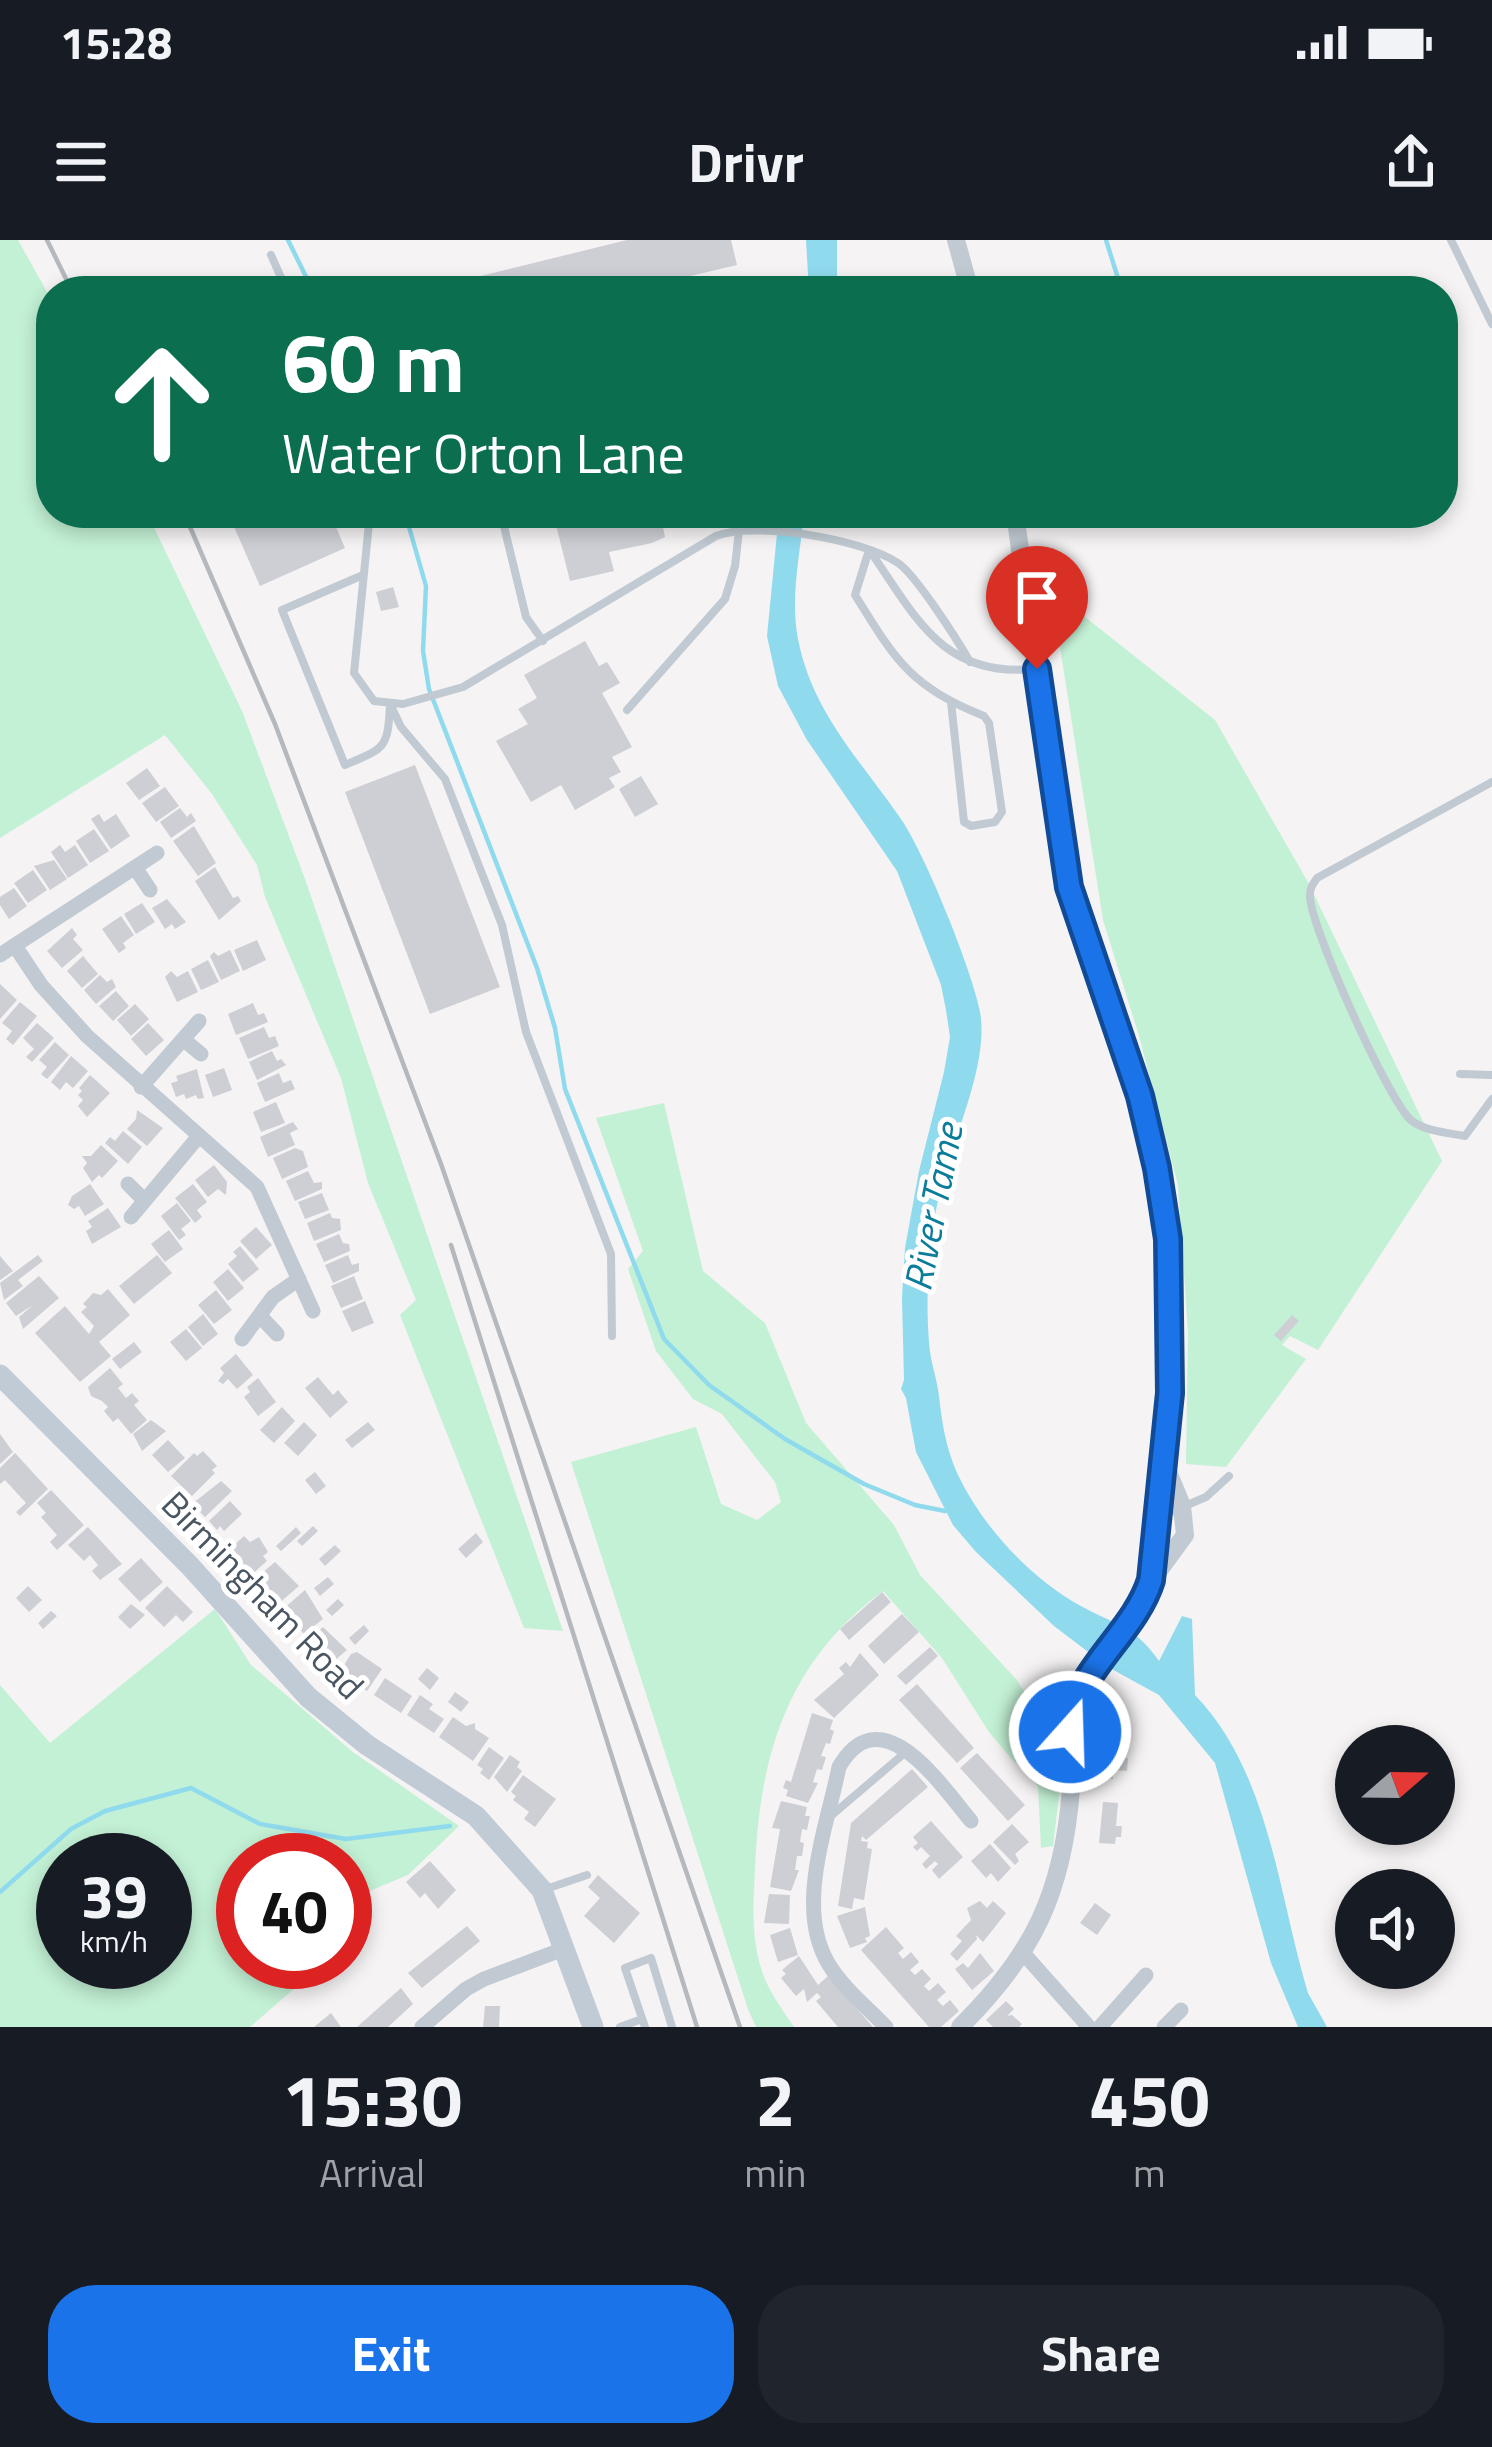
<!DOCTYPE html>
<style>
body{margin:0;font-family:"Titillium Web",sans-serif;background:#20242c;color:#f1f3f6;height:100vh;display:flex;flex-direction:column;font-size:45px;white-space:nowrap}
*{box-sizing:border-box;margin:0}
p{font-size:39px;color:#9ea1a6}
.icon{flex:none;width:66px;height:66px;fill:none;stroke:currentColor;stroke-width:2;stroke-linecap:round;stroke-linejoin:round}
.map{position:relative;height:1787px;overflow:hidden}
.side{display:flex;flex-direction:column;background:#171b24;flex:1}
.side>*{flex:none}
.guide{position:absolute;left:36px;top:36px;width:1422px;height:252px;border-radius:48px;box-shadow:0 6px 18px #0003;background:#0b6e4f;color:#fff;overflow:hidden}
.needle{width:78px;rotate:70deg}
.fabs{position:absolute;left:1335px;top:1485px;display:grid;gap:24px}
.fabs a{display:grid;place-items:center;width:120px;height:120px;border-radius:50%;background:#171b24;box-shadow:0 6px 18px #0003;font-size:60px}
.speed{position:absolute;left:36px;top:1593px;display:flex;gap:24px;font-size:60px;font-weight:700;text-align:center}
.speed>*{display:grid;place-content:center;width:156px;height:156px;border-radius:50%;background:#171b24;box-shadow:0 6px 18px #0003;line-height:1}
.speed small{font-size:30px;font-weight:400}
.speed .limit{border:18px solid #d22;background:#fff;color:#111}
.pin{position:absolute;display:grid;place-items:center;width:102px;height:102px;color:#fff;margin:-123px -51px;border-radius:50% 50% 50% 0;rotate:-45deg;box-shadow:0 0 12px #0007}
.pin .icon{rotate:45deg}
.me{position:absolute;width:132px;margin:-66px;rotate:20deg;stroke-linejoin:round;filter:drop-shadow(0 0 9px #0008)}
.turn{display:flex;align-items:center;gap:42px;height:252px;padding:0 48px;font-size:54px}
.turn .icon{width:156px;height:156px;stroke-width:2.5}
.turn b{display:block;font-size:84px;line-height:102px}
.eta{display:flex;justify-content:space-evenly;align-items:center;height:204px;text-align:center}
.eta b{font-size:72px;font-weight:700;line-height:84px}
.primary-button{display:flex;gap:24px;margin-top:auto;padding:24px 48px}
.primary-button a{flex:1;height:138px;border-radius:48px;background:#1a73e8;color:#fff;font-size:48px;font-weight:700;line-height:138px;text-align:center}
.primary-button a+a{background:#20242c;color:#f1f3f6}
.status{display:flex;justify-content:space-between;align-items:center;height:84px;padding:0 60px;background:#171b24;direction:ltr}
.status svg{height:33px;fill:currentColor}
header{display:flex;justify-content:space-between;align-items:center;height:156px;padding:0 48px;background:#171b24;font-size:54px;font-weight:700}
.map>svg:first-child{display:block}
.green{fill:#c3f1d5;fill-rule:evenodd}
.water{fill:#90daee}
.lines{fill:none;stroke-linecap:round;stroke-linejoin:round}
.stream{stroke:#90daee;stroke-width:4.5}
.building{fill:#cdcfd5}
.service{stroke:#c1cad2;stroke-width:8}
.minor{stroke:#c1cad2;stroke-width:15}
.tertiary{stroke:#c1cad2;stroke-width:18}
.secondary{stroke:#c1cbd6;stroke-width:21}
.rail{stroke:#b5b8bd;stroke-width:4.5}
.route-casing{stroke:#114b97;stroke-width:30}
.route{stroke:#1a73e8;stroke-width:21}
.labels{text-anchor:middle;stroke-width:10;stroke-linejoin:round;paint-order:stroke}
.street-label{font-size:36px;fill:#4a5661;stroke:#fff}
.water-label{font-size:39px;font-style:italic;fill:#0c7c9b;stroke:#fff}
</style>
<div class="status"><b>15:28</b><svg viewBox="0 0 49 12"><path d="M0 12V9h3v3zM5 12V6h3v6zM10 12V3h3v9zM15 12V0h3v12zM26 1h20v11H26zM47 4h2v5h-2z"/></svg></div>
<header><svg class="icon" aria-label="menu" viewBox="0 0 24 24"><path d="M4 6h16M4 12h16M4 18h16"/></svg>Drivr<svg class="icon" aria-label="share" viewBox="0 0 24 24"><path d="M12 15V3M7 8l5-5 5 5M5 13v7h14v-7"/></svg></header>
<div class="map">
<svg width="1492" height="1787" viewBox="0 0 1492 1787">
<rect width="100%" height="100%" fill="#f5f3f3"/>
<path class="green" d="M0,0H18L51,59V273H147L242,471L305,639L563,1391L524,1388L400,1075L416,1060L368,943L341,838L265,657L257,625L212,554L165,495L0,598Z
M1051,350L1215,480L1309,644L1442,921L1318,1110L1290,1096L1282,1105L1306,1119L1226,1227L1186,1224L1188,1092L1178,945L1139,796L1103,680Z
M664,863L703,1031L765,1083L806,1183L894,1285L920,1335L1016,1439L1064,1514L1053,1606L1041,1608L1038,1547L1020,1520L1015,1523L989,1492L942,1418L883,1351C787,1422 759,1516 755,1631C753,1666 751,1698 762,1731C768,1751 783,1770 794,1787H756L748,1769L571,1222L696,1187L721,1264L757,1280L781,1262L775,1242L722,1174L693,1159L656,1111L628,1029L643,1011L596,878Z
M215,1369L251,1425L353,1512L459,1586L408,1635L345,1661V1620H243V1722H325L250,1787H0V1445L50,1503ZM63,1620H165V1722H63Z"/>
<path class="water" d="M806,0H837V51H809Z
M779,273H804C800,316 790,357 798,399C812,472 861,521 901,579C925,614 972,730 980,772C989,821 956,892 943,940C929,991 925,1049 929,1102C930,1121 937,1138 939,1156C942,1183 946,1209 958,1235C982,1285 1025,1332 1072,1361C1110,1384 1133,1383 1159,1421L1182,1376L1192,1379L1195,1455C1270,1533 1278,1654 1308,1753L1327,1787H1298L1271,1723L1215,1523L1159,1455L1108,1427L1054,1386L976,1312L953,1285L916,1212L906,1158L901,1149L904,1140L902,1058L905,1008L919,931L944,832L950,797L946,770L941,745L897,631L807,500L778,446L767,396Z"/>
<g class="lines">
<path class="stream" d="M288,0L313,51
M1106,0L1122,51
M405,273L426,346L423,411L429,449L537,728L555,788L565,849L664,1099L709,1145L785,1199L864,1244L915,1265L945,1271
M0,1652L71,1589L105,1571L191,1548L260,1584L346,1599L450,1586"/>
</g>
<path class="building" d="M627,0H731L737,25L682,38L685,51H420Z
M261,38L266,51H231Z
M228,273H350L333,280L345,308L260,346Z
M553,273H696L697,279L663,287L665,297L652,303L609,312L614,331L570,341Z
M393,347L399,367L381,371L376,352Z
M585,401L599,426L607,422L620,443L602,453L632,507L612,517L621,532L609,538L615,547L575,570L561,545L531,562L496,501L528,484L518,469L537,458L524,435Z
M415,525L500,747L430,774L345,552Z
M147,528L160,546L139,560L126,543Z
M641,536L658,564L635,577L619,549Z
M165,547L179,566L156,582L142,563Z
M180,568L187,577L191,573L196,581L171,598L160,582Z
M99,574L104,582L116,574L130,596L111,609L91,579Z
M194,586L216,623L198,636L173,601Z
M94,589L109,611L90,623L76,601Z
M60,605L65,612L75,605L88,625L68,638L51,612Z
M54,620L67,639L50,650L34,626Z
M215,627L233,658L238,656L241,661L219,680L195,641Z
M33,630L47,650L28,663L14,643Z
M14,648L27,666L9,679L0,665V657Z
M167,659L186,682L175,689L172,684L165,689L152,668Z
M142,663L155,682L136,694L124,674Z
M121,676L134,695L123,703L126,708L119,713L102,689Z
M72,688L77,695L73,699L83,710L62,728L47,711Z
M257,700L266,720L243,731L234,710Z
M230,710L240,731L221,740L210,716L214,712L218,716Z
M83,716L98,734L82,748L67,731Z
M208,720L219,742L201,750L191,729Z
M171,731L177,737L188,731L198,752L177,762L165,737Z
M100,735L107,742L112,739L116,747L96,764L84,750Z
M0,744L17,760L0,779Z
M116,751L129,766L113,781L99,766Z
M20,762L37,776L13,805L6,799L12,791L2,783Z
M253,763L258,775L264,773L268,782L236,795L228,774Z
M135,764L149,779L131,796L117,780Z
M37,783L54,798L32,822L26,817L34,809L23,798Z
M148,783L164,800L146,816L131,799Z
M264,787L269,798L275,796L279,806L248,819L239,798Z
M55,802L69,815L47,839L41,834L47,827L39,820Z
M272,811L277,821L281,819L286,825L257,840L249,822Z
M71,816L88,831L73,848L66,842L60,850L51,842Z
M224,828L232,850L213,857L205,835Z
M197,829L204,858L198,859L196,855L186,859L184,854L176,857L171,843L178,841L176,836Z
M279,833L283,843L291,840L295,849L265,862L257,843Z
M90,835L110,853L87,877L78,866L83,860L78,855L82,851L79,848Z
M276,862L285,883L261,892L253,872Z
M137,870L163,888L147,906L127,889L136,879Z
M293,882L298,889L290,893L295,905L268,917L260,897Z
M123,891L142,907L128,924L105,903L110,897L115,901Z
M101,905L118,921L102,938L99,935L92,942L83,928L87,923L82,916H91Z
M295,908L303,911L308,927L282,939L273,918Z
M214,925L227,942L226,955L218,949L208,957L195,940Z
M308,931L314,943L322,942V949L295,961L286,941Z
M90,944L104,964L85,976L79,966L74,969L68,965L72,956Z
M193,944L207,962L197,970L202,977L195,983L175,958Z
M322,953L329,970L305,979L298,962Z
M177,963L191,981L181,989L186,995L179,1000L161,976Z
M108,968L121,987L92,1004L86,991L92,987L88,981Z
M330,973L332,978L340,979L341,990L314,1001L307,983Z
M256,987L272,1005L256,1019L240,1001Z
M169,990L183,1009L165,1022L151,1004Z
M339,994L343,1003L349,1004L350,1011L324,1022L316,1004Z
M240,1006L259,1029L243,1042L228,1024L237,1016L233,1012Z
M38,1015L43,1021L18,1040L23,1046L4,1060L0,1043Z
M157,1015L172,1033L134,1064L119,1046Z
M348,1015L352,1025L359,1023V1031L333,1043L325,1025Z
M0,1016L13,1031L0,1040Z
M228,1029L244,1048L228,1061L213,1042Z
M39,1036L59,1058L23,1089L19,1077L33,1065L16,1076L6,1063Z
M354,1036L363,1059L341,1068L331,1046Z
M108,1049L130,1075L99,1102L111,1116L80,1142L35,1093L65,1066L89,1094L94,1086L81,1072L87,1067L83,1064L93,1053L101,1055Z
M216,1050L232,1070L214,1084L198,1065Z
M365,1061L374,1083L352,1092L342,1071Z
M203,1074L218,1094L203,1106L188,1087Z
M1292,1075L1299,1081L1281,1101L1274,1095Z
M186,1089L202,1108L186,1121L170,1102Z
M134,1102L142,1112L120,1129L112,1119Z
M236,1114L253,1135L237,1149L228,1139L223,1144L218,1141L224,1133L220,1128Z
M110,1128L123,1144L118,1148L126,1158L132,1153L139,1161L134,1165L147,1180L131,1194L118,1178L113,1182L104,1171L108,1167L102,1161L91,1156L88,1147Z
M318,1137L333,1155L338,1150L348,1162L330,1178L305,1148Z
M258,1138L276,1162L258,1176L244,1157L250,1152L247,1147Z
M282,1167L295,1181L274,1203L260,1190Z
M151,1180L166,1191L142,1211L133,1194Z
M304,1182L317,1195L298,1216L284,1203Z
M368,1182L375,1190L352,1208L345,1200Z
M0,1194L13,1212L0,1224Z
M168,1200L185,1218L168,1232L152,1215Z
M203,1211L217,1226L212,1230L215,1233L192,1256L171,1236L194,1213L197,1216Z
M15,1213L48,1249L20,1276L16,1272L26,1263L5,1240L0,1244V1228Z
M315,1232L326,1246L316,1254L305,1240Z
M221,1241L232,1251L205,1277L192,1264Z
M51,1250L84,1285L57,1310L50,1302L57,1295L41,1277L46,1273L37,1263Z
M230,1261L242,1274L224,1291L220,1286L217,1290L209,1281Z
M313,1286L318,1291L302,1306L297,1301Z
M88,1287L122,1324L100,1340L92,1331L98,1325L90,1315L84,1321L68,1305Z
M296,1287L301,1293L281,1311L276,1306Z
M476,1293L483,1302L466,1318L458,1309Z
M244,1296L250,1302L259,1297L268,1312L263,1316L267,1321L250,1336L231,1308Z
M335,1305L341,1311L325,1326L319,1319Z
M141,1318L163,1342L140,1362L118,1339Z
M275,1322L299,1346L278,1364L256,1338Z
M328,1337L334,1344L320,1356L314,1348Z
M28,1346L42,1360L29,1372L16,1358Z
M167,1346L193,1372L183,1382L176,1375L164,1387L145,1368Z
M305,1350L323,1379L304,1394L282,1370Z
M882,1352L891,1362L849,1400L840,1389Z
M338,1359L344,1365L332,1376L326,1370Z
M131,1364L145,1375L130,1389L118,1377Z
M51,1371L57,1376L43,1389L38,1383Z
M902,1374L919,1392L884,1424L868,1406Z
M364,1385L369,1391L355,1405L349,1398Z
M323,1387L347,1410L328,1426L308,1400Z
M930,1407L938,1416L906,1445L897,1436Z
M357,1412L382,1429L367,1451L339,1433L351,1414Z
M860,1413L879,1435L834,1478L814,1460L844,1434L839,1428L846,1422L850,1427Z
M427,1428L439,1438L430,1450L418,1439Z
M385,1438L412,1456L401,1473L374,1455Z
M917,1444L974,1508L957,1523L899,1460Z
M455,1452L469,1462L461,1472L448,1462Z
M420,1455L433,1464L429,1469L444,1479L434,1493L407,1475Z
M812,1473L833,1480L830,1489L834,1491L830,1504L826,1503L821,1516L826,1517L822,1530L817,1529L813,1542L818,1543L808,1563L786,1556L788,1550L783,1548L786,1540L791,1542Z
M453,1477L466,1486L475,1483V1489L489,1498L473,1521L439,1497Z
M489,1507L504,1518L489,1540L480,1533L483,1529L477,1525Z
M977,1513L1025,1565L1008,1581L960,1528Z
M510,1515L520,1522L517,1527L522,1531L507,1552L494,1537Z
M1097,1516L1128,1518L1127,1531L1113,1530V1539L1092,1537Z
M912,1529L928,1547L866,1600L862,1596L861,1601L868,1602L867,1608L872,1609L864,1660L854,1658L852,1669L838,1666L851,1583Z
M523,1535L556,1559L535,1587L524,1579L529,1572L513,1560L516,1556L511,1552Z
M781,1561L807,1567L805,1576H810L807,1590L802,1589L800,1602L804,1603L803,1609L802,1616H797L795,1630H799L791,1651L770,1647L780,1589L772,1588Z
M1103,1562L1118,1563L1116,1586H1122L1121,1597H1116L1115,1604L1099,1603Z
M931,1581L963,1617L939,1639L932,1630L938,1624L935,1621L926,1629L922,1624L930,1616L921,1607L917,1611L913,1607L918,1603L913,1597Z
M1012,1584L1029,1602L1015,1614L1019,1621L1015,1625L993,1602Z
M990,1604L1011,1628L998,1642L991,1633L986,1638L971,1621Z
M430,1621L456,1650L438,1669L425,1653L420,1658L406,1642Z
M598,1635L640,1673L614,1703L584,1676L600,1658L588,1647Z
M769,1654L790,1655L789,1684L764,1683Z
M980,1661L987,1668L993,1661L1006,1673L983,1702L976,1695L977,1699L957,1721L950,1714L962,1701L956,1696L971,1680L967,1668Z
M1095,1663L1111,1675L1097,1695L1080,1683Z
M865,1667L870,1696L865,1698L867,1702L850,1708L837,1676Z
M467,1686L480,1701L422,1748L408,1733Z
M886,1687L904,1708L898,1713L903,1719L911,1712L919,1722L910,1730L915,1735L922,1729L931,1739L924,1746L929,1751L938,1743L946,1752L937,1760L943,1766L950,1760L959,1771L941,1787H929L861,1710Z
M790,1688L798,1715L778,1722L770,1695Z
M980,1713L994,1731L972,1750L955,1729L963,1723L968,1728Z
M799,1716L818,1745L828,1736L873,1787H838L816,1761L821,1757L817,1753L807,1762L804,1749L796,1756L781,1738L786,1734L782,1730Z
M401,1748L413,1764L388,1787H357Z
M1006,1761L1014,1769L1007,1776L1012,1775L1022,1784L1019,1787H993L986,1780Z
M485,1766H500L499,1787H483Z
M331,1773L341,1787H314Z"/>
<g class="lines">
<path class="service" d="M1451,0L1492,84
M271,15L287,51
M370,273L354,433L374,461L403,464L463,447L716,296C756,281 862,299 898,323C916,335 958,401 970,422
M501,274L526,377L543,401
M869,310L855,355C896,421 910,446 984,476L989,483L1002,572L995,582L971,586L964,582L951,462
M870,311C916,377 942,438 1035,429
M363,335L282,370L345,525C385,508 388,509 390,464L401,487L445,539L502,685L526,792L611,1014L612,1096
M627,470L725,359L735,326L741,273
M1492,542L1317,638C1313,644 1310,647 1310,655C1308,682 1390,865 1412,881C1425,891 1449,893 1465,896L1492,859
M1460,834L1492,835
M1159,1277L1206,1257L1229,1236
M832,1575L907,1511
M543,1650L587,1635
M620,1787L642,1779
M645,1787L625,1728L651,1718L672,1787"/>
<path class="minor" d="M136,629L150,650
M15,706L41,745L87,796L257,947L313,1071
M0,715L157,613
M184,800L201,814
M141,847L199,781
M128,944L144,960
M131,977L199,896
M261,1077L277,1094
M242,1099L273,1057L299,1039
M1024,1714L1089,1787
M422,1787L466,1749L484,1739L566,1708
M886,1787C867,1767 842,1747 828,1723C795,1667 827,1587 839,1527C881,1454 941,1545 971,1581
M1100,1787L1146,1735
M1164,1787L1181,1770"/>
<path class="tertiary" d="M956,0L970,51
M1152,1340L1185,1295L1182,1266L1164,1222
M960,1787C1033,1715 1063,1653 1071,1549C1073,1526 1065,1487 1073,1466C1090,1420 1136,1388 1152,1340L1170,1152L1168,999L1157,928L1140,856L1080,683L1061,609L1015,273"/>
<path class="secondary" d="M0,1135L190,1326L308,1457L367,1505L476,1576L542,1650L593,1787"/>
<path class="rail" d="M47,0L72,51
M184,273L275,484L441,924L740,1787
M451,1005L697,1787"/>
</g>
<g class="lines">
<defs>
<path id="route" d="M1037,429L1069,647L1140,856L1157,928L1168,999L1170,1153L1151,1340C1134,1395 1071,1433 1070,1492"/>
</defs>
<use href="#route" class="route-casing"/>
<use href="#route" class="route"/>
</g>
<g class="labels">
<g class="street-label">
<text transform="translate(263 1355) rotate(46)" y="13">Birmingham Road</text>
</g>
<g class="water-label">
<text transform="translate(933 967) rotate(-79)" y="14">River Tame</text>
</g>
</g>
</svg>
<div class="fabs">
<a><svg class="needle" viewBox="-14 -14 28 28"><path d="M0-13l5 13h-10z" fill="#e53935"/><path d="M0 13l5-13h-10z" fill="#9ea1a6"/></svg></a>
<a><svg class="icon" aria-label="sound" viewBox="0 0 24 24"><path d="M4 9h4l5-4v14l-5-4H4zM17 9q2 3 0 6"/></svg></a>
</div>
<div class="speed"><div>39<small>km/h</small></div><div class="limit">40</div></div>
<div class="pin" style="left:1037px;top:429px;background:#d93025"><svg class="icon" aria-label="arrive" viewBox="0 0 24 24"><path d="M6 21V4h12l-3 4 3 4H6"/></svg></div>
<svg class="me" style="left:1070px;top:1492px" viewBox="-20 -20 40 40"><circle r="17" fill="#1a73e8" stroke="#fff" stroke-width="3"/><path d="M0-11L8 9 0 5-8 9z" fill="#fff"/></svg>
<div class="guide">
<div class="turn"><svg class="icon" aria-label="ahead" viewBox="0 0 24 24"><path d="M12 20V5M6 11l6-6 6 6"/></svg><div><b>60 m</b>Water Orton Lane</div></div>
</div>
</div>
<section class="side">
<div class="eta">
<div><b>15:30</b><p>Arrival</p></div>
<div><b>2</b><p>min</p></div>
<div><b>450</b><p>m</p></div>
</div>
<div class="primary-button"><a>Exit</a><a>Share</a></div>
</section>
